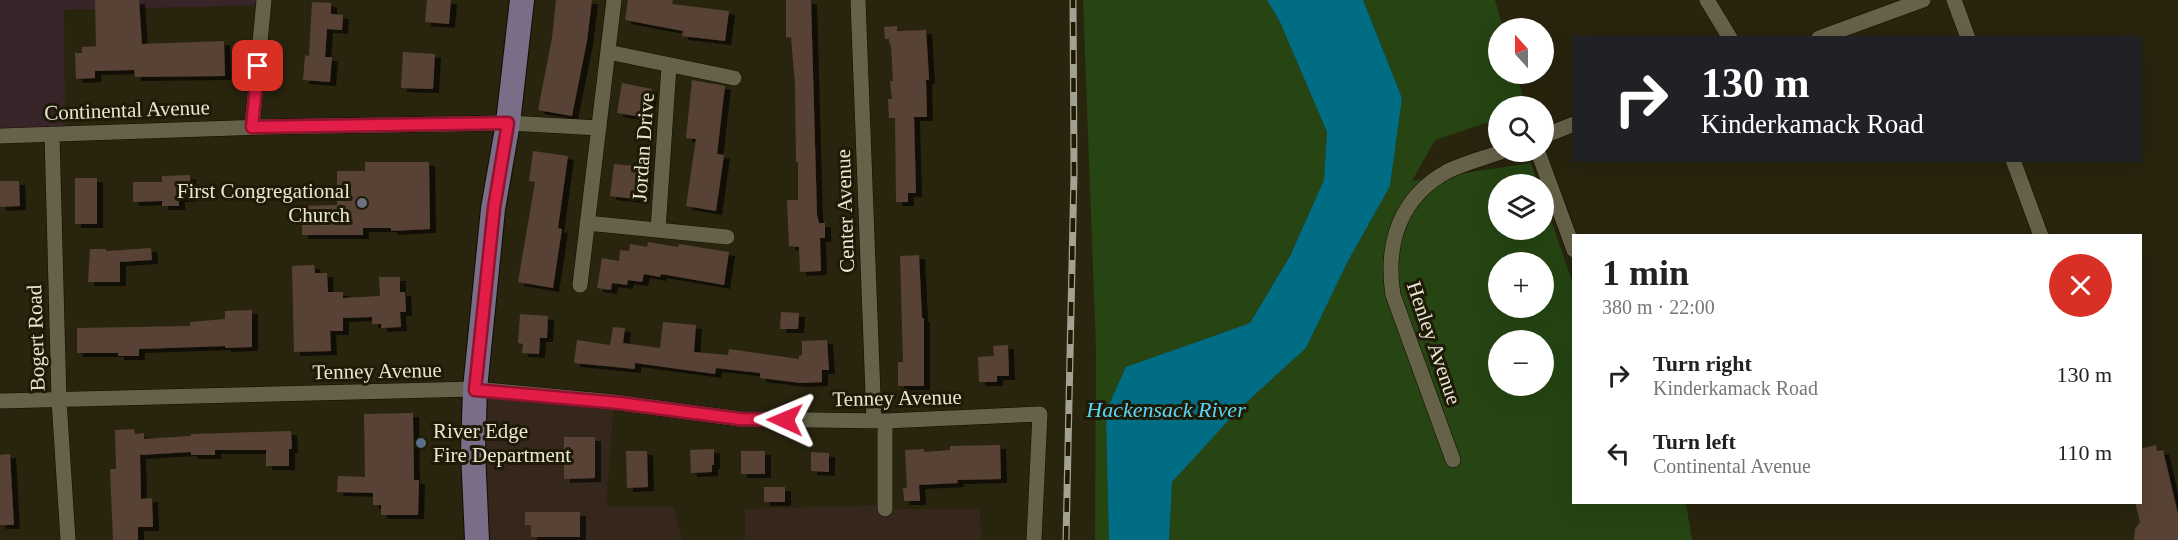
<!DOCTYPE html>
<meta charset="utf-8">
<style>
body{margin:0;font-family:Georgia,serif;background:#f2f2f2;color:#222;height:100vh;display:flex;flex-direction:column;font-size:22px;white-space:nowrap}
*{box-sizing:border-box;margin:0}
p{font-size:20px;color:#767676}
.icon{flex:none;width:33px;height:33px;fill:none;stroke:currentColor;stroke-width:2;stroke-linecap:round;stroke-linejoin:round}
.map{position:relative;flex:1;overflow:hidden}
.panel{position:absolute;left:1572px;top:234px;width:570px;height:270px;display:flex;flex-direction:column;background:#fff;border-radius:0px;box-shadow:0 6px 24px #0002}
.panel>*{flex:none}
.hud{position:absolute;left:1572px;top:36px;width:570px;height:126px;border-radius:0px;box-shadow:0 6px 24px #0002;background:#202124;color:#fff;overflow:hidden}
.needle{width:39px;rotate:339deg}
.fabs{position:absolute;left:1488px;top:18px;display:grid;gap:12px}
.fabs a{display:grid;place-items:center;width:66px;height:66px;border-radius:50%;background:#fff;box-shadow:0 6px 24px #0002;font-size:30px}
.pin{position:absolute;display:grid;place-items:center;width:51px;height:51px;color:#fff;margin:-26px;border-radius:12px;box-shadow:0 3px 9px #0006}
.me{position:absolute;width:66px;margin:-33px;rotate:271deg;stroke-linejoin:round;filter:drop-shadow(0 0 4px #0008)}
.turn{display:flex;align-items:center;gap:21px;height:126px;padding:0 30px;font-size:27px}
.turn .icon{width:78px;height:78px;stroke-width:2.5}
.turn b{display:block;font-size:42px;line-height:51px}
.round{display:grid;place-items:center;flex:none;width:63px;height:63px;border-radius:32px;background:#f2f2f2}
.head{display:flex;align-items:center;justify-content:space-between;height:102px;padding:0 30px}
h1{font-size:36px;font-weight:800;line-height:45px}
ul{padding:0;list-style:none}
li{display:flex;align-items:center;gap:18px;height:78px;padding:0 30px}
li div{flex:1}
li b{display:block;font-size:22px}
li em{font-style:normal}
.map>svg:first-child{display:block}
.commercial{fill:#36271c}
.education{fill:#382529}
.green{fill:#264513;fill-rule:evenodd}
.water{fill:#016d85}
.building{fill:#584235;filter:url(#shadow)}
.lines{fill:none;stroke-linecap:round;stroke-linejoin:round}
.minor-casing{stroke:#110d00;stroke-width:16}
.primary-casing{stroke:#110d00;stroke-width:26}
.minor{stroke:#666249;stroke-width:15}
.primary{stroke:#796d87;stroke-width:24}
.rail-casing{stroke:#a3a190;stroke-width:7}
.rail{stroke:#1e1a05;stroke-width:4.5;stroke-dasharray:14;stroke-linecap:butt}
.route-casing{stroke:#92132f;stroke-width:15}
.route{stroke:#e11d48;stroke-width:10}
.worship-dot{fill:#6b7280;stroke:#1e1a05;stroke-width:2}
.service-dot{fill:#5c6f8a;stroke:#1e1a05;stroke-width:2}
.labels{text-anchor:middle;stroke-width:6;stroke-linejoin:round;paint-order:stroke}
.street-label{font-size:21px;fill:#e8e6d8;stroke:#1e1a05}
.poi-label{font-size:21px;fill:#e8e6d8;stroke:#1e1a05;text-anchor:end}
.water-label{font-size:22px;font-style:italic;fill:#5ad6fa;stroke:#1e1a05}
</style>
<div class="map">
<svg width="2178" height="540" viewBox="0 0 2178 540">
<defs>
<filter id="shadow"><feDropShadow dx="6" dy="4" stdDeviation="0" flood-color="#0009"/></filter>
</defs>
<rect width="100%" height="100%" fill="#28240e"/>
<path class="commercial" d="M475,389L614,402L606,506H674L682,540H477Z
M885,505L886,509H980L981,540H745V509Z"/>
<path class="education" d="M0,0H264L263,5L64,10L65,134L0,136Z"/>
<path class="green" d="M1083,0H1267L1280,22L1327,132L1324,180L1290,256L1250,323L1193,343L1109,487V540H1095L1096,349Z
M1363,0H1495L1503,28H1498V74H1516L1526,106H1498V119L1435,140L1412,181L1531,163L1538,184H1498V230H1544V199L1573,284L1574,502L1686,503L1692,540H1169L1171,482L1238,410L1306,348L1347,263L1390,186L1402,98ZM1498,262H1544V308H1498ZM1498,340H1544V386H1498Z"/>
<path class="water" d="M1267,0H1363L1402,98L1390,186L1347,263L1306,348L1238,410L1172,482L1169,540H1109L1106,411L1126,367L1250,323L1290,256L1324,180L1327,132L1280,22Z"/>
<path class="building" d="M95,0H139L142,44L224,41L225,76L135,77L134,70L95,71V78L76,79L75,53H82V47L96,46Z
M427,0H451L449,24L425,22Z
M556,0H592L587,41L572,116L538,110L552,38Z
M628,0H673L672,4L729,11L725,41L682,36L683,31L625,20Z
M786,0H811L817,215L819,223H825V238H820L821,271L800,272L799,247L789,246L787,200H798V162H796L795,84L791,37L786,38Z
M312,2L331,3V14L343,15L342,30L327,29L325,57H332L330,82L303,80L305,55L309,56Z
M897,26V31L926,30L928,61L929,80H926L927,117H914L916,193H908V202H896L895,118H889L888,99H892L890,81H893L891,45H890L889,39H885L884,27Z
M403,52L435,54L433,89L401,88Z
M692,80L725,86L717,154L724,155L716,211L686,206L696,139L686,138Z
M622,83L652,89L647,118L617,113Z
M533,151L568,156L558,228L562,229L553,288L518,282L535,182L529,181Z
M365,162H429L430,229L391,231V228H363V235H302V206L337,205V171H365Z
M614,164L646,167L643,200L610,196Z
M190,175L191,198H179V206H162V201L133,202V182H162V176Z
M75,178H97V224H75Z
M0,181H19L20,206L0,207Z
M648,242L678,247L679,244L729,252L724,285L661,274L660,277L644,274L642,282L628,280L627,285L612,283L611,290L597,288L602,258L619,261L620,250L629,251L630,244L647,247Z
M151,248L152,260L120,262V282H88L90,249H106V251Z
M919,255L922,318H924V386H898V362H903L900,256Z
M314,265L315,273H327L328,292H343V298L380,296L379,277H400V292H405L406,312H400L401,327L381,328V324H372V317L343,318V331H330L331,351L294,352L292,266Z
M252,310V347L225,348V346L139,349V356H118V353H77V328L190,326V322L225,319V311Z
M781,312L799,313L798,329H780Z
M520,314L548,316L547,338H540L539,354L522,353L523,344L518,343Z
M663,322L696,325L694,352L728,355L729,349L799,359V356L802,355V341L827,340L829,370H822V382L801,383L760,378V373L716,368L715,374L635,363V369L574,363L577,340L610,345L613,327L625,328L623,343L660,348Z
M1008,345L1009,376H997V382H979L978,357L994,356L993,346Z
M413,413L414,480H419L418,515H381V505H373V493L337,492L338,476L365,477L364,414Z
M134,429L135,434L144,433V439L191,436V434L291,431L292,449H289V466H266V450H215V455H191V452L140,455L141,499L152,498L153,527H138V540H113L110,469H116L115,430Z
M564,437H595V478L564,479Z
M1000,445L1001,479L957,480L958,483L919,485L920,501H904L903,488H907L905,450L924,449V452L950,450V446Z
M2156,445L2157,451L2163,450L2178,514V540H2134L2135,529L2140,522L2135,502H2140V449Z
M714,449V465H712V472L691,473L690,450Z
M626,451H647L648,487L627,488Z
M741,451H765V474H741Z
M811,452L829,453V472L811,471Z
M10,454L14,525H0V455Z
M764,487H785V502H764Z
M525,512H580V537H531V525H525Z"/>
<g class="lines">
<defs>
<path id="minor" d="M858,0L874,421
M1707,0L1730,38
M1954,0L1968,38
M1819,38L1923,0
M608,52L734,78
M252,127L264,0
M52,134L59,400L68,540
M0,136L260,127L508,123L599,128
M1544,136L1574,124
M1538,152L1574,250
M2013,160L2041,236
M587,223L727,237
M658,230L669,66
M580,285L614,0
M0,401L475,389L614,402L740,419L885,421L1040,414L1034,540
M885,421V509
M1453,460L1393,295C1385,243 1400,197 1448,171C1465,163 1484,158 1501,152"/>
<path id="primary" d="M477,540L473,451L475,389L493,209L508,123L522,0"/>
</defs>
<use href="#minor" class="minor-casing"/>
<use href="#primary" class="primary-casing"/>
<use href="#minor" class="minor"/>
<use href="#primary" class="primary"/>
<defs>
<path id="rail" d="M1066,540L1074,173L1073,0"/>
</defs>
<use href="#rail" class="rail-casing"/>
<use href="#rail" class="rail"/>
</g>
<g class="lines">
<defs>
<path id="route" d="M258,66L252,127L508,123L494,208L475,390L619,403L740,419L785,420"/>
</defs>
<use href="#route" class="route-casing"/>
<use href="#route" class="route"/>
</g>
<circle class="worship-dot" cx="362" cy="203" r="6"/>
<circle class="service-dot" cx="421" cy="443" r="6"/>
<g class="labels">
<g class="street-label">
<text transform="translate(127 110) rotate(-2)" y="7">Continental Avenue</text>
<text transform="translate(643 147) rotate(-86)" y="7">Jordan Drive</text>
<text transform="translate(845 211) rotate(-92)" y="7">Center Avenue</text>
<text transform="translate(36 338) rotate(-92)" y="7">Bogert Road</text>
<text transform="translate(1434 343) rotate(71)" y="7">Henley Avenue</text>
<text transform="translate(377 371) rotate(-1)" y="7">Tenney Avenue</text>
<text transform="translate(897 398) rotate(-1)" y="7">Tenney Avenue</text>
</g>
<g class="poi-label">
<text x="350" y="198">First Congregational<tspan x="350" dy="24">Church</tspan></text>
<text x="433" y="438" text-anchor="start">River Edge<tspan x="433" dy="24">Fire Department</tspan></text>
</g>
<g class="water-label">
<text x="1166" y="417">Hackensack River</text>
</g>
</g>
</svg>
<div class="fabs">
<a><svg class="needle" viewBox="-14 -14 28 28"><path d="M0-13l5 13h-10z" fill="#e53935"/><path d="M0 13l5-13h-10z" fill="#767676"/></svg></a>
<a><svg class="icon" aria-label="search" viewBox="0 0 24 24"><circle cx="10" cy="10" r="6"/><path d="M15 15l6 6"/></svg></a>
<a><svg class="icon" aria-label="layers" viewBox="0 0 24 24"><path d="M12 4l9 5-9 5-9-5zM3 14l9 5 9-5"/></svg></a>
<a>+</a>
<a>−</a>
</div>
<div class="pin" style="left:258px;top:66px;background:#d93025"><svg class="icon" aria-label="arrive" viewBox="0 0 24 24"><path d="M6 21V4h12l-3 4 3 4H6"/></svg></div>
<svg class="me" style="left:785px;top:420px" viewBox="-20 -20 40 40"><path d="M0-17L14 15 0 8-14 15z" fill="#e11d48" stroke="#fff" stroke-width="4"/></svg>
<div class="hud">
<div class="turn"><svg class="icon" aria-label="right" viewBox="0 0 24 24"><path d="M7 20v-9h11M14 6l5 5-5 5"/></svg><div><b>130 m</b>Kinderkamack Road</div></div>
</div>
<section class="panel">
<div class="head"><div><h1>1 min</h1><p>380 m · 22:00</p></div><a class="round" style="background:#d93025;color:#fff"><svg class="icon" aria-label="close" viewBox="0 0 24 24"><path d="M6 6l12 12M18 6L6 18"/></svg></a></div>
<ul>
<li><svg class="icon" aria-label="right" viewBox="0 0 24 24"><path d="M7 20v-9h11M14 6l5 5-5 5"/></svg><div><b>Turn right</b><p>Kinderkamack Road</p></div><em>130 m</em></li>
<li><svg class="icon" aria-label="left" viewBox="0 0 24 24"><path d="M17 20v-9H6M10 6l-5 5 5 5"/></svg><div><b>Turn left</b><p>Continental Avenue</p></div><em>110 m</em></li>
</ul>
</section>
</div>
